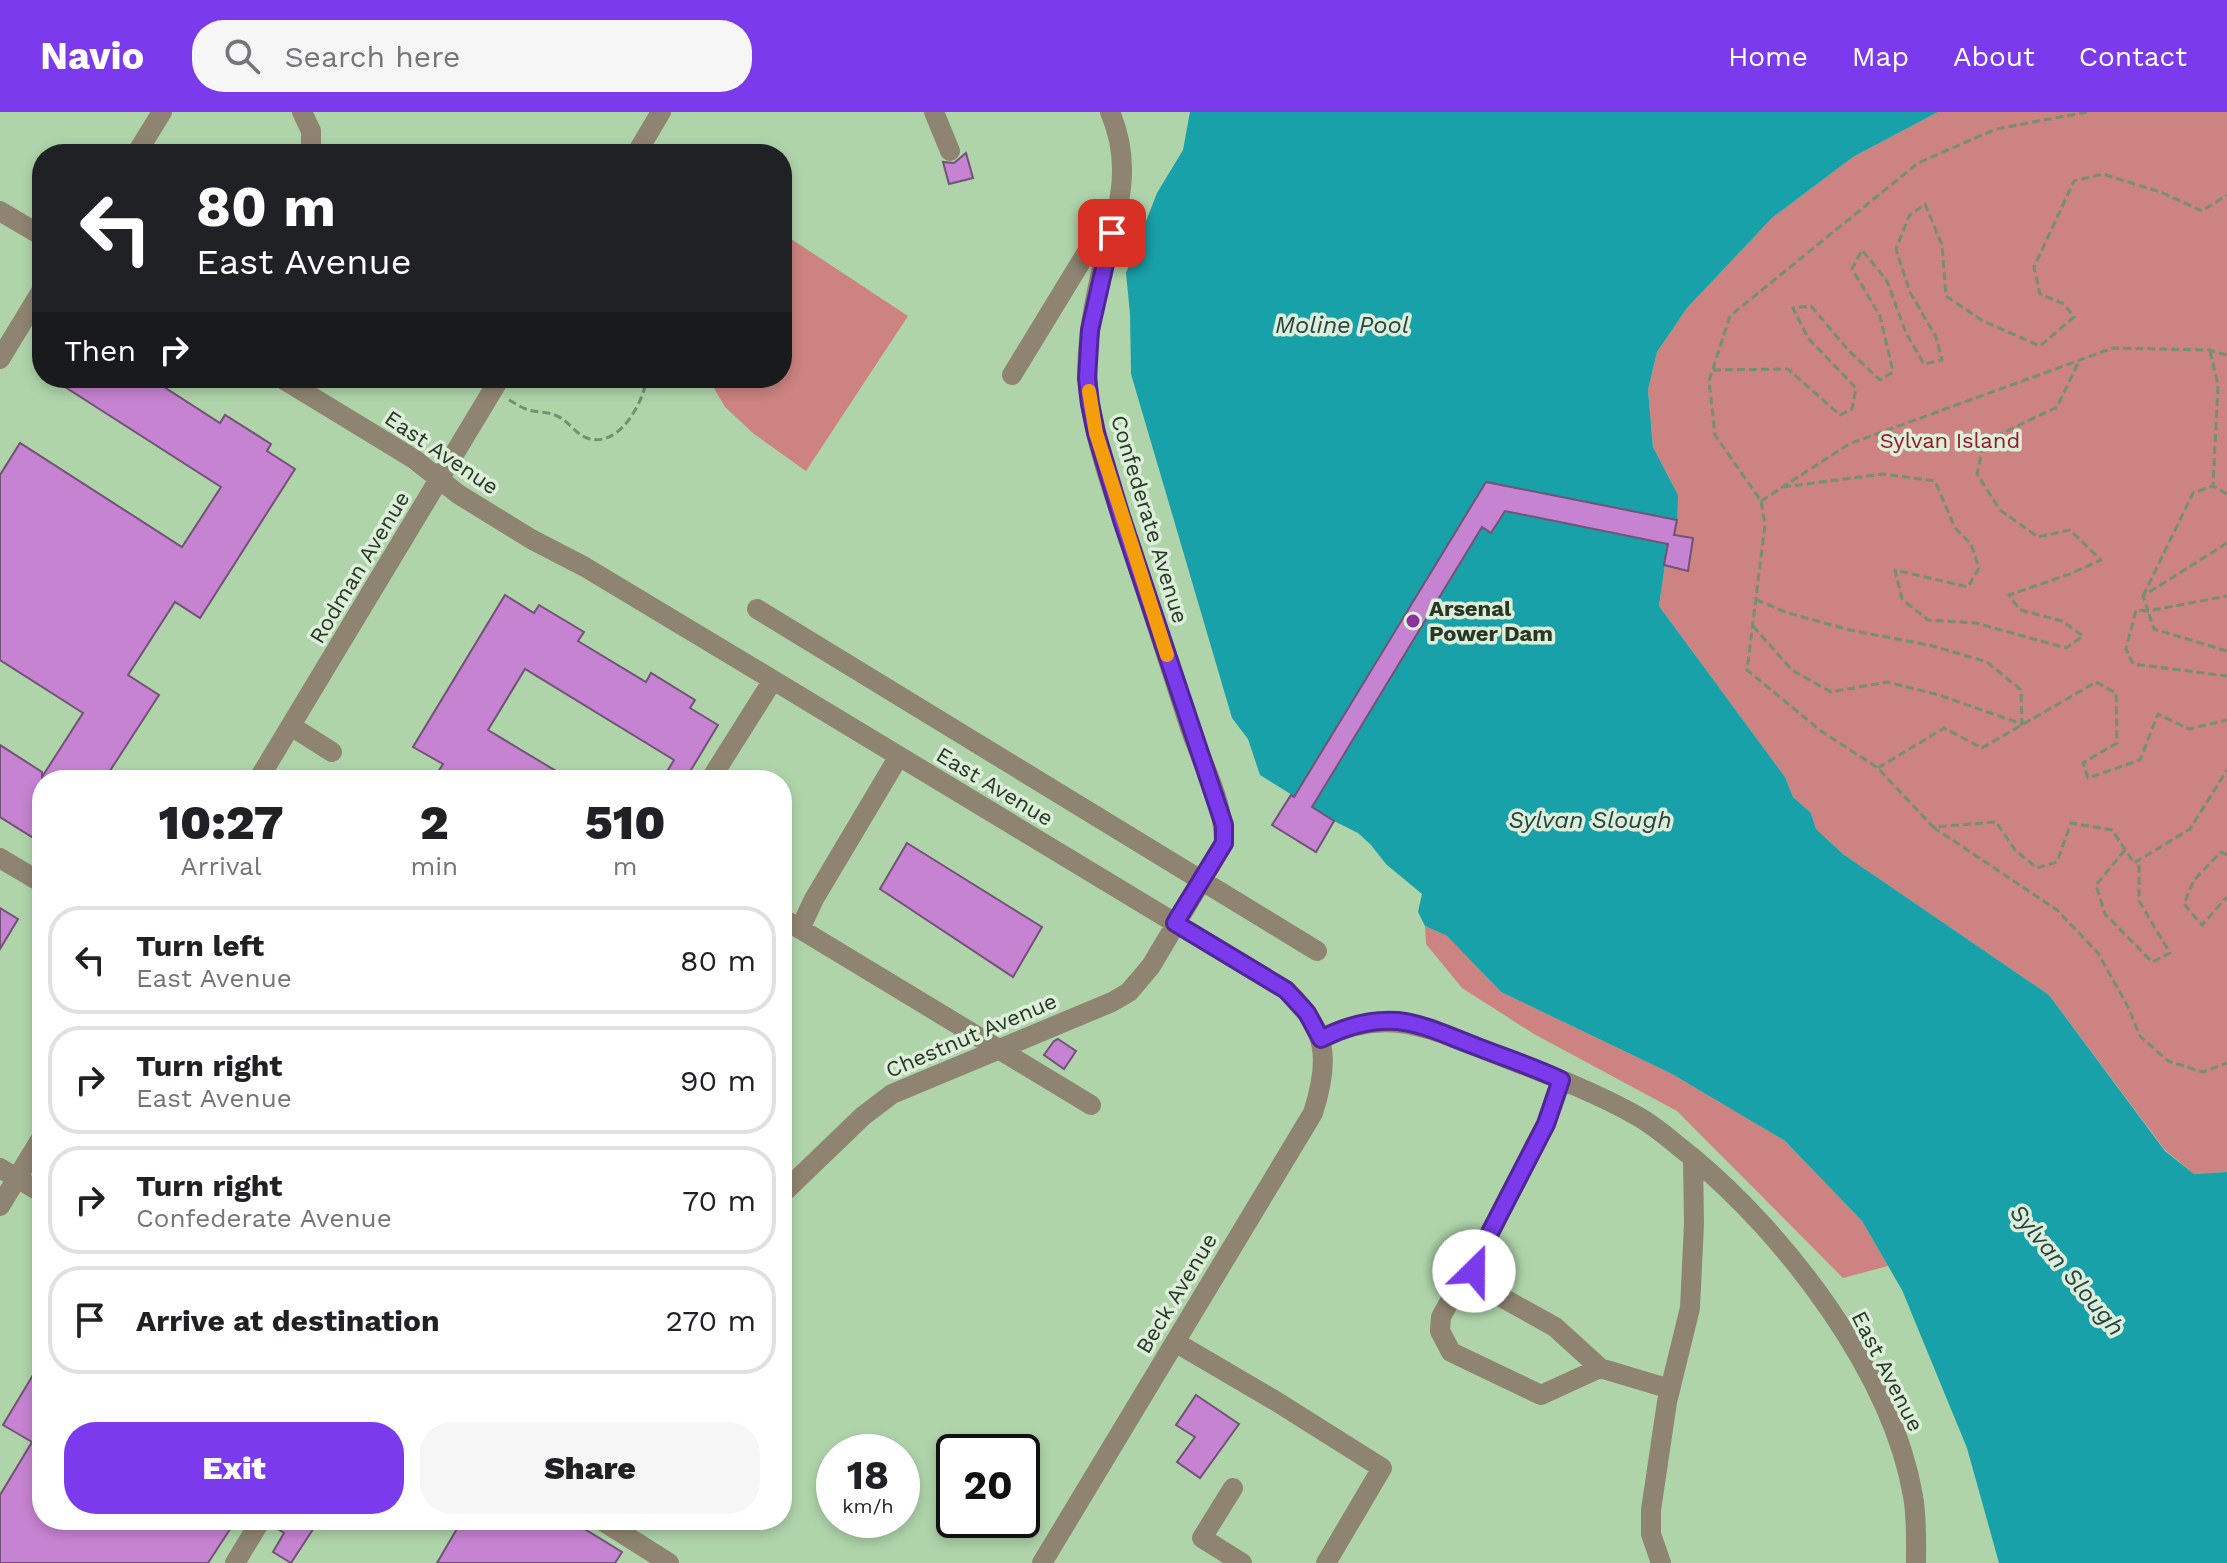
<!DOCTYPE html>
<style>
body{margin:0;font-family:"Work Sans",sans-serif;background:#f6f6f6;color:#202124;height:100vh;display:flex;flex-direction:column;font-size:30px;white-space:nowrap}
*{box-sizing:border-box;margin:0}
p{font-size:26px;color:#757577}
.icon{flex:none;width:44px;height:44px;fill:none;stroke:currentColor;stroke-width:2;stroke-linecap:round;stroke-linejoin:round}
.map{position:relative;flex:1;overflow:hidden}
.details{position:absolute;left:32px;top:658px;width:760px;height:760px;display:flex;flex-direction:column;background:#fff;border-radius:32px;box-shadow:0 4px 12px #0003}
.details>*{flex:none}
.banner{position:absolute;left:32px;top:32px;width:760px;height:244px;border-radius:32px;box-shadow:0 4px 12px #0003;background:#202124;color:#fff;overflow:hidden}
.speed{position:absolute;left:816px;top:1322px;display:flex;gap:16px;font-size:40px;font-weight:700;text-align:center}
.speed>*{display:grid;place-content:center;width:104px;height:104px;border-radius:50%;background:#fff;box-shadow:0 4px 12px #0003;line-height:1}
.speed small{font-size:20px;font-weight:400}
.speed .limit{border:4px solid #111;border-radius:12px;background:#fff;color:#111}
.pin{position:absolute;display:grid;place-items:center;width:68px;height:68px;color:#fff;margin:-34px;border-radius:16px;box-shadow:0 4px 12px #0006}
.me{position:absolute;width:88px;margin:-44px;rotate:23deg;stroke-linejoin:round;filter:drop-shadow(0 0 6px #0008)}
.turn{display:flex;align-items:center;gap:28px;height:168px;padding:0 32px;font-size:36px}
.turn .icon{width:104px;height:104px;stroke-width:2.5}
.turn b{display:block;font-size:56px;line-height:68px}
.then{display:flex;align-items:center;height:76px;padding:0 32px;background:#0003;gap:16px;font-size:30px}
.eta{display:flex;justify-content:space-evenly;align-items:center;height:136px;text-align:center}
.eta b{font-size:48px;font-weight:800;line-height:56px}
.primary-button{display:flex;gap:16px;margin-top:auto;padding:16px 32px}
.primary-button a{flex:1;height:92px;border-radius:32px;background:#7c3aed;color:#fff;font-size:32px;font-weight:800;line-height:92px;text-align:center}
.primary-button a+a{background:#f6f6f6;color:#202124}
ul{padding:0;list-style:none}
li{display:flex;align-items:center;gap:24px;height:108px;margin:0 16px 12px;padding:0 16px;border:4px solid #e0e0e0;border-radius:32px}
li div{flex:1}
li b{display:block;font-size:30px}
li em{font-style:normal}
header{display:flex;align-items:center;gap:48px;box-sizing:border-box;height:112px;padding:0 40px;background:#7c3aed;color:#fff}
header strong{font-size:38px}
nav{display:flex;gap:44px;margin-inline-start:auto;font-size:28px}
.search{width:560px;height:72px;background:#f6f6f6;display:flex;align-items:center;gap:20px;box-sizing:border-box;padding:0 28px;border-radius:32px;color:#757577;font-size:30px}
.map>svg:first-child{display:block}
.green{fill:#cc8381}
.water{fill:#19a1a9}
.pier{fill:#afd4aa}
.building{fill:#c683d1;stroke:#725277;stroke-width:2}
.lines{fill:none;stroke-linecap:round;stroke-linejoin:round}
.path{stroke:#759071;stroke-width:3;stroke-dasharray:8 4;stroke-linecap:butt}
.minor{stroke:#8f8471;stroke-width:20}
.route-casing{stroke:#51269a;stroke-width:20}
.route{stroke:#7c3aed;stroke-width:14}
.slow{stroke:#f59e0b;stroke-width:14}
.poi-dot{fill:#8d319c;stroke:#dcefd9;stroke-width:3}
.labels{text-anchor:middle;stroke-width:7;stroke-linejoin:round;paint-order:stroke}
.park-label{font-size:22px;fill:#981727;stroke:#dcefd9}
.street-label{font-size:22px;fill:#283726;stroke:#dcefd9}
.poi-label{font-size:22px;font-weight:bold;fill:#283726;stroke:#dcefd9;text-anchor:start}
.water-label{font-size:24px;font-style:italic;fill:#274244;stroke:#dcefd9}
</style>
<header>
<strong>Navio</strong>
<div class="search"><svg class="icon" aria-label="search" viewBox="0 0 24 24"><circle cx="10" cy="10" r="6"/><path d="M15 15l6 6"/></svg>Search here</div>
<nav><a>Home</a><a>Map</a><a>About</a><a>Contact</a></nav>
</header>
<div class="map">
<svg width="2227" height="1451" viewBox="0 0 2227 1451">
<rect width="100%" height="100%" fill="#afd4aa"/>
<path class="green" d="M1938,0H2227V1060L2194,1062L2165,1038L2049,883L1843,742L1816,717L1811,701L1793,685L1785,665L1659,494L1668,432L1678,383L1653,335L1648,278L1657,240L1687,196L1772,106L1853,45Z
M782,121L908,204L806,359L754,322L725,295L708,266H782Z
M1425,814L1447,824L1501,880L1672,962L1785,1029L1862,1109L1888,1154L1843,1166L1677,999L1534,922L1462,876L1426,832Z"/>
<path class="water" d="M1190,0H1938L1853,45L1772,106L1687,196L1657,240L1648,278L1653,335L1678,383L1677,408L1668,432L1659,494L1785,665L1793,685L1811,701L1816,717L1843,742L2049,883L2165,1039L2194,1062L2227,1060V1451H1999L1967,1336L1902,1178L1862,1109L1785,1029L1672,962L1501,880L1447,824L1425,814L1418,800L1422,782L1334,709L1260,663L1248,627L1232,606L1131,262L1130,202L1126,161L1157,81L1183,38Z"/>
<path class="pier" d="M1334,709L1358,721L1371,733L1386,752L1385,756L1332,712Z"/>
<path class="building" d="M966,41L973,66L949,72L943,50L954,51Z
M51,266H150L220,311L225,303L271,332L267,339L295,357L200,506L175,490L128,563L159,583L104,668H42V709L32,725L0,705V633L42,660V665L83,601L0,548V363L20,331L182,435L221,375Z
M1486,370L1677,408L1674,423L1693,426L1688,459L1664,453L1668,432L1505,399L1491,421L1482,415L1312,695L1334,709L1316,740L1272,713L1291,683L1294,685Z
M505,483L534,501L539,493L584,520L578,529L646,570L651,561L695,588L690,596L718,613L685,668L668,658L674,648L525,557L488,618L571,668H433L443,652L413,635Z
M907,731L1042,815L1013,865L880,777Z
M0,796L18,807L0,837Z
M1058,927L1076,939L1064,957L1044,943L1054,929Z
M42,1248V1408H236L208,1451H0V1383L32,1330L3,1313Z
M1196,1283L1239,1312L1200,1366L1177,1350L1195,1325L1176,1313Z
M274,1408H319L291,1451L273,1440L284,1421L273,1414Z
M462,1408H570L622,1440L615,1451H437Z"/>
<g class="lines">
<path class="path" d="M2087,0L1996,17L1918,51L1730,204L1709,269L1715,323L1761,389L1765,413L1747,558L1821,619L1878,656L1933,715L1996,710L2015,738L2037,756L2057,750L2071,711L2112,718L2134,751L2190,717L2227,658
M2210,239L2218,273L2213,374L2227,382
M1713,258L1788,257L1840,303L1852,297L1856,276L1808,226L1793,196L1811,194L1849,239L1880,268L1893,260L1880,204L1852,157L1862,138L1887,169L1906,221L1924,252L1942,248L1936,225L1910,180L1896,137L1909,104L1925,92L1942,133L1946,184L1983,209L2040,234L2074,205L2064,192L2040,182L2034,155L2074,69L2103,62L2163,81L2202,99L2227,83
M509,288C515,291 520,295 526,297C536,301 547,299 557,304C569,309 575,322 587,326C619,337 643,291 647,266
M1783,375L1883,362L1935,369L1955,416L1971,432L1979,456L1968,475L1895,458L1902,487L1928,508L1976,511L2066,536L2083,524L2062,509L2020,498L2009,483L2070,462L2101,448L2070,418L2038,425L2000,398L1977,362L1984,330L2057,295L2079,249
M1761,389L1849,332L2113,236L2209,238L2227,243
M2227,431L2143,484L2148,499L2227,484
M2143,484L2193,381L2213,374
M1753,514L1792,558L1831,580L1887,570L1939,583L2022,612L2021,578L1987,550L1933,534L1850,518L1788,501L1757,488
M2227,539L2154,517L2148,499L2136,498L2126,537L2133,552L2227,564
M1878,656L1944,616L1982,636L2096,570L2116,581L2117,631L2083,651L2088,666L2140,648L2158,602L2189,617L2227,608
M1933,715L2057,798L2098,841L2127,893L2140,924L2168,949L2203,960L2227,951
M2125,738L2096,773L2105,802L2152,850L2170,841L2139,789V750
M2227,743L2221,740L2194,768L2184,792L2202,813L2227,785"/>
<path class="minor" d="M302,0L311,19V42
M934,0L950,39
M136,42L162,0
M636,42L661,0
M0,99L42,124
M0,247L42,178
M1012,263L1090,135L1107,137
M281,266L414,347L458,382L531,427L585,455L773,568L1286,878C1328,917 1330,948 1313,1001L1042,1451
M757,497L1317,839
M291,614L332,640
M258,668L500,266
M710,668L773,568
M0,746L42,771
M782,806L1091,993
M800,817L814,787L899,644
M1321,927C1389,892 1435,919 1500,944C1547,962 1595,980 1639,1005C1658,1016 1674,1031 1692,1045C1786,1123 1892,1261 1913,1384C1917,1406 1916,1429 1916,1451
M0,1056L42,1081
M782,1082L863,1004L892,982L1112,890L1129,880L1151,854L1224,731C1224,690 1203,654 1190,616C1170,554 1150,493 1130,431C1115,386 1098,339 1090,291C1083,249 1091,206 1100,165C1114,105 1136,61 1110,0
M0,1094L42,1025
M1469,1177L1480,1140L1546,1012L1561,968
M1175,1230L1274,1288L1382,1356L1326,1451
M1600,1256L1541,1283L1451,1240L1440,1219L1441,1205L1451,1187L1469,1177L1485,1176L1555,1215L1600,1256L1670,1277
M1233,1376L1202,1426L1242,1451
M601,1408L669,1451
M235,1451L261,1408
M1661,1451L1651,1422V1398L1667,1290L1690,1196L1694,1112L1693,1046"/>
</g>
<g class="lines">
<defs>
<path id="route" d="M1112,121L1090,218L1087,266L1090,292L1096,321L1122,408L1224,713V731L1175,811L1286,878L1307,901L1321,927C1344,915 1372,907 1398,909C1425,912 1450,925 1475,934C1503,945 1534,955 1561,968L1546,1012L1480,1140L1474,1159"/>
</defs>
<use href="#route" class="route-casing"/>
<use href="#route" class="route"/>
<path class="slow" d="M1089,279L1096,321L1167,543"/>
</g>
<circle class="poi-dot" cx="1413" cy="509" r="8"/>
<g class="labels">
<g class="park-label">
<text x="1950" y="336">Sylvan Island</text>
</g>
<g class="street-label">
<text transform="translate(442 340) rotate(34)" y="8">East Avenue</text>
<text transform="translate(1150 407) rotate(73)" y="8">Confederate Avenue</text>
<text transform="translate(359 455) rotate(-59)" y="8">Rodman Avenue</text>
<text transform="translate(995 674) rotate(31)" y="8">East Avenue</text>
<text transform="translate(971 923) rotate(-23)" y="8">Chestnut Avenue</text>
<text transform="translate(1176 1181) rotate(-59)" y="8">Beck Avenue</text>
<text transform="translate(1888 1259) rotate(63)" y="8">East Avenue</text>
</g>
<g class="poi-label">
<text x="1429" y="504">Arsenal<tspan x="1429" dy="25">Power Dam</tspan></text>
</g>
<g class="water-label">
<text x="1342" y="221">Moline Pool</text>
<text x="1590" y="716">Sylvan Slough</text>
<text transform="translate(2067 1158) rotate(50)" y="8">Sylvan Slough</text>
</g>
</g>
</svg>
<div class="speed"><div>18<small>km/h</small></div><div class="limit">20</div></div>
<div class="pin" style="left:1112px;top:121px;background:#d93025"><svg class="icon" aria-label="arrive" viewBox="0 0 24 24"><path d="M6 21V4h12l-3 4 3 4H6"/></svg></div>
<svg class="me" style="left:1474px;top:1159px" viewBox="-20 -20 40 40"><circle r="19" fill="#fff"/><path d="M0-13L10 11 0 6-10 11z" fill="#7c3aed"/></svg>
<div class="banner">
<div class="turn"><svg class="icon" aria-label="left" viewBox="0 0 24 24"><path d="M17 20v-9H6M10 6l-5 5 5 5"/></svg><div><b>80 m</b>East Avenue</div></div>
<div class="then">Then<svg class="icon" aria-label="right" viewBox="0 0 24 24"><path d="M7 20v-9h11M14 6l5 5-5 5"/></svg></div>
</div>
<section class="details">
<div class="eta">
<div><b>10:27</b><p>Arrival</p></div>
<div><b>2</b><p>min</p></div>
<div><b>510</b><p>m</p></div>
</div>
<ul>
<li><svg class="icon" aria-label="left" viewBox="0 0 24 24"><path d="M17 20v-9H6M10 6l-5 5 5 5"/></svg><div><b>Turn left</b><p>East Avenue</p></div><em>80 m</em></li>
<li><svg class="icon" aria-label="right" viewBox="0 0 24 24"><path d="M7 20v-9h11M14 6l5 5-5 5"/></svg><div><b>Turn right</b><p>East Avenue</p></div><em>90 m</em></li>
<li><svg class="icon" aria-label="right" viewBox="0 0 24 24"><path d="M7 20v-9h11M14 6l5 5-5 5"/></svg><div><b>Turn right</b><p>Confederate Avenue</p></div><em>70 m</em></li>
<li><svg class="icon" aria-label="arrive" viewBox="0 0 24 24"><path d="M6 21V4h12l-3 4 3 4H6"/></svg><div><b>Arrive at destination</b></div><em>270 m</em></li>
</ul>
<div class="primary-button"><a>Exit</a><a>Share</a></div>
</section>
</div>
